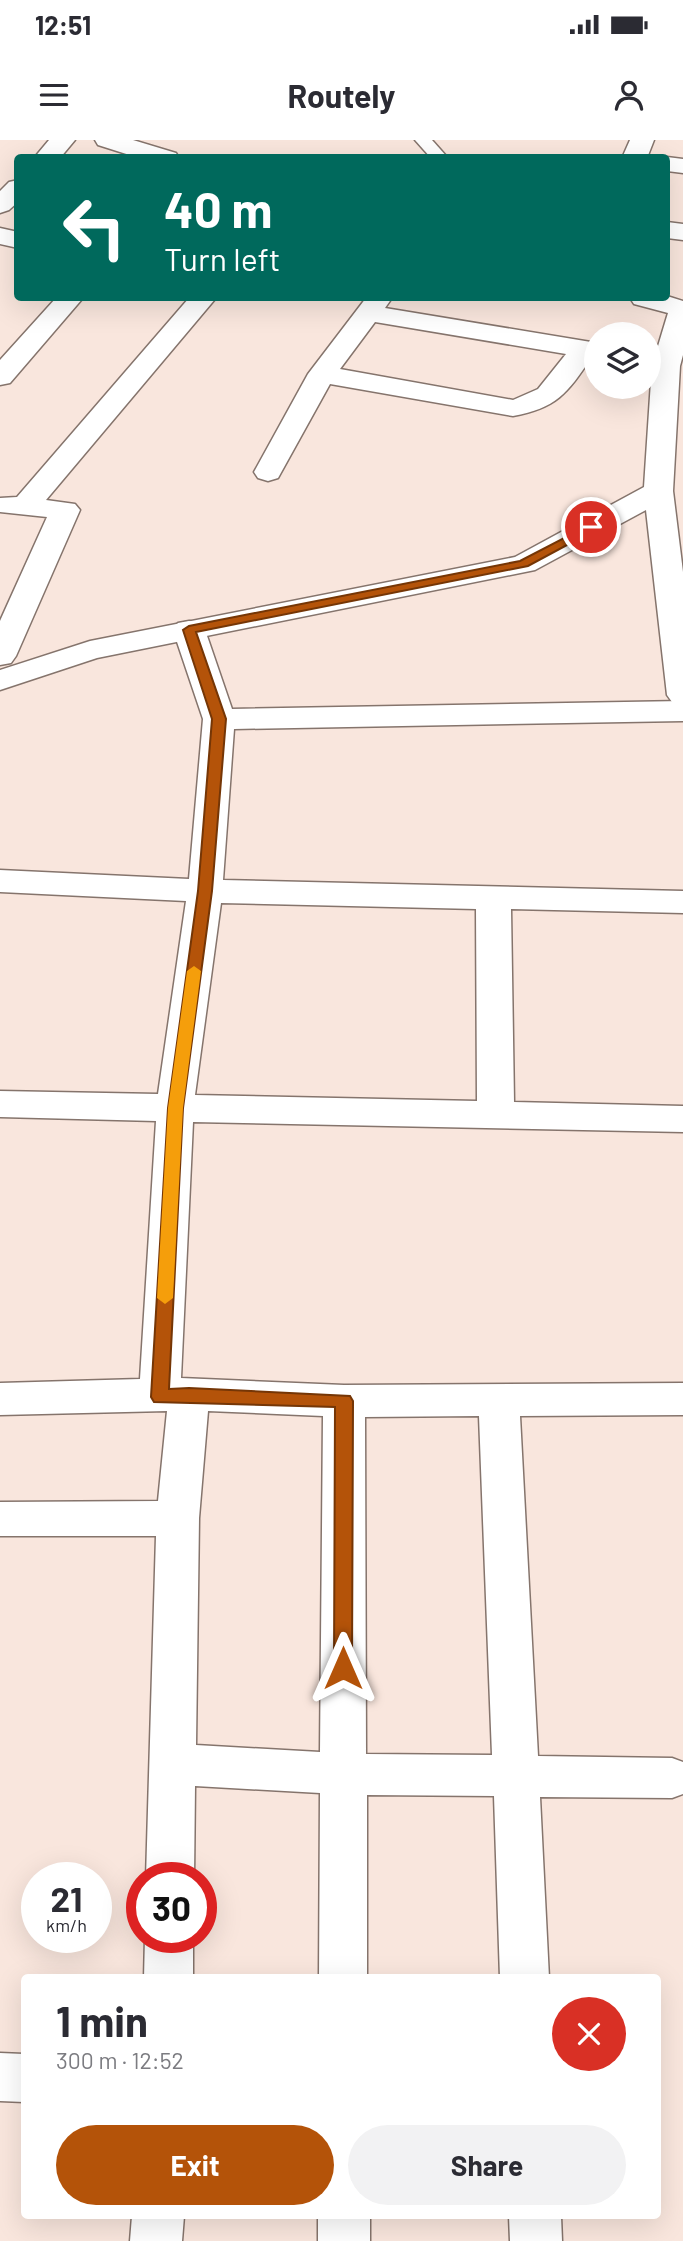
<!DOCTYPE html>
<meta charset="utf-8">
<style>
body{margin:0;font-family:Barlow,sans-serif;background:#f2f2f3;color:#2b2b33;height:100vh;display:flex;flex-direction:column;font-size:26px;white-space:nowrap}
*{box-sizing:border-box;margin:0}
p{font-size:23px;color:#7c7c81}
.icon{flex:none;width:38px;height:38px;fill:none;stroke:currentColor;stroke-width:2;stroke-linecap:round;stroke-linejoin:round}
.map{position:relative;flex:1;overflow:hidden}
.drawer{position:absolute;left:21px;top:1834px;width:640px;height:245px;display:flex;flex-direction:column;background:#fff;border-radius:7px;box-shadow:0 7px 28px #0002}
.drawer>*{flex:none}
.top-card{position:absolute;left:14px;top:14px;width:656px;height:147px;border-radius:7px;box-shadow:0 7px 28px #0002;background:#00695c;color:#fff;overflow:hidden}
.buttons{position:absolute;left:584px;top:182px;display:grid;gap:14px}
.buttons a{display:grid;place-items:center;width:77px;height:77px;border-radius:50%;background:#fff;box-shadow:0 7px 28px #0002;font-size:35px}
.speed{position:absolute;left:21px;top:1722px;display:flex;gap:14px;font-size:35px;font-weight:700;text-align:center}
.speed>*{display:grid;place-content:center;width:91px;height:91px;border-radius:50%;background:#fff;box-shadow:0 7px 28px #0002;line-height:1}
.speed small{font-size:18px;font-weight:400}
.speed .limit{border:10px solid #d22;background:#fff;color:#111}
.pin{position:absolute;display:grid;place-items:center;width:60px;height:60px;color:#fff;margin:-30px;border:4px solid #fff;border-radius:50%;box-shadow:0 2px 7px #0007}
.me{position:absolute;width:77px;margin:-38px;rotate:0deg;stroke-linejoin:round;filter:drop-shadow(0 0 5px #0008)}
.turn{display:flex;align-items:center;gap:24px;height:147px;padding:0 35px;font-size:32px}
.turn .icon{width:91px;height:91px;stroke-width:2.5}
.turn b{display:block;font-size:49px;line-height:60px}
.round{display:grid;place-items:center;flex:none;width:74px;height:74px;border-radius:37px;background:#f2f2f3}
.head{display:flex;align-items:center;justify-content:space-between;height:119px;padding:0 35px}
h1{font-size:42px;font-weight:700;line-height:52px}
.action{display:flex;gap:14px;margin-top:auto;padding:14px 35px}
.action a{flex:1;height:80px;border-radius:42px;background:#b45309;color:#fff;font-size:28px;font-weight:700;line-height:80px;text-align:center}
.action a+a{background:#f2f2f3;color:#2b2b33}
.status{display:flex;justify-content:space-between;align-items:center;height:49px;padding:0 35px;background:#fff;direction:ltr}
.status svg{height:19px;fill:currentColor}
header{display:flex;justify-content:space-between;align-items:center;height:91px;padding:0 35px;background:#fff;font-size:32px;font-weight:700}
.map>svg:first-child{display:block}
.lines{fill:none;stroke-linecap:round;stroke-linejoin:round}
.lane-casing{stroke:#85746c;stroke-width:3}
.street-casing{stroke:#85746c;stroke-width:3}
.secondary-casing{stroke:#85746c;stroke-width:3}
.lane{fill:#fff;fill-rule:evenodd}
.street{fill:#fff;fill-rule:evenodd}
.secondary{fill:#fff;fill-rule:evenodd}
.route{fill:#b45309;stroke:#753606;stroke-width:2}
.slow{fill:#f59e0b}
</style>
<div class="status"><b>12:51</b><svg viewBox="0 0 49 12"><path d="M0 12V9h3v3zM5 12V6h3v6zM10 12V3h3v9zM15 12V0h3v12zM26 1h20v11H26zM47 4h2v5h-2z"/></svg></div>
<header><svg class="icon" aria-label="menu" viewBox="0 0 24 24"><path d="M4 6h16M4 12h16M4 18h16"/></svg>Routely<svg class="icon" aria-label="person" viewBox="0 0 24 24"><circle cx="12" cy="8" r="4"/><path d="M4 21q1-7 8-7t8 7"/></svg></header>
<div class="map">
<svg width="683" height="2101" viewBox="0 0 683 2101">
<rect width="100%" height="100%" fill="#f9e6dd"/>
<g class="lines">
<defs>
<path id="lane" d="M415,0H432L448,18H431Z"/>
<path id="street" d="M49,0H75L60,18H34Z
M630,0H654L647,18H622Z
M667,17L683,19V33L667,31V18H663Z
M18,40V62L9,70L0,73V51L9,42Z
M667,82L683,84V100L667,98Z
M0,88L18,92V108L0,104Z
M56,158H83L10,243L0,245V220Z
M189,158H216L46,360L75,364L80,370L16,516L11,523L0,525V481L47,377L0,372V358L17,357Z
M366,158H392L385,168L597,203V219L591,218C567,254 556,268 513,276L330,244L278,338L268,341L258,338L254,332L308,234ZM375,182L566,214L538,249L513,260L340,229Z
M189,481L200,483L205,490L232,569L683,561V581L234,589L223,740L683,751V773L511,769L514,962L683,966V992L193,982L181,1238L344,1245L683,1243V1275L520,1276L538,1616L672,1618L683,1622V1654L672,1658L540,1657L549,1838H500L494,1656L367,1655V1838H319L320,1653L195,1646L194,1738H146L156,1396H0V1362L158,1361L167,1271L0,1275V1243L140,1239L156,981L0,977V951L158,954L186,761L0,752V730L189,739L203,579L173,490L178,483ZM221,763L476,769L477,961L195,955ZM208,1271L323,1276L320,1612L196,1605L199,1378ZM479,1276L492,1615L366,1614L365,1277Z
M145,1797H193V1838H144Z
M0,1913L24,1914V1962L0,1961Z
M132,2076H184L182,2101H130Z
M318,2076H370V2101H318Z
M509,2076H561L562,2101H510Z"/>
<path id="secondary" d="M95,0H133L176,13L179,18H139L98,5Z
M667,156L683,161V215L680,226L673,351L683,432V565L672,562L667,555L646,370L535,430L97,518L0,550V530L90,501L515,417L644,347L652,226L668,173L634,164L630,158Z"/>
</defs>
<use href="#lane" class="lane-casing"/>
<use href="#street" class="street-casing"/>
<use href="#secondary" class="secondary-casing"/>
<use href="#lane" class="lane"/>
<use href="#street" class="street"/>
<use href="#secondary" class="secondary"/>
</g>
<path class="route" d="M591,384L597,387L595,390L528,426L196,492L226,579L212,751L183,968L169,1249L189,1248L350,1256L353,1261L352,1528L349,1533L343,1535L336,1533L334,1528L335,1267L154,1262L151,1257L168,968L198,751L212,579L183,490L189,486L520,421Z"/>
<path class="slow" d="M194,826L201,831L183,968L173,1158L165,1164L157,1158L168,968L187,831Z"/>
</svg>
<div class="buttons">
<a><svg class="icon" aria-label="layers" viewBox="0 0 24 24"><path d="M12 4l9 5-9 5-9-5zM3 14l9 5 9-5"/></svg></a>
</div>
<div class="speed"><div>21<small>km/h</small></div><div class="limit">30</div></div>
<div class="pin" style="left:591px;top:387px;background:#d93025"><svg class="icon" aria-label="arrive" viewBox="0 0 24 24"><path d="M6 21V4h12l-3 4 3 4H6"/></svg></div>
<svg class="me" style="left:343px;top:1528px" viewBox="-20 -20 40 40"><path d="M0-17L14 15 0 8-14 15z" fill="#b45309" stroke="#fff" stroke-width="4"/></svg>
<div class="top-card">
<div class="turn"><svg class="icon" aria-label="left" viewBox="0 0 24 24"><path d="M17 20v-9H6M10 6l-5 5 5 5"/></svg><div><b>40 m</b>Turn left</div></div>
</div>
<section class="drawer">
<div class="head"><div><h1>1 min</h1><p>300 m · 12:52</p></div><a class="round" style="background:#d93025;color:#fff"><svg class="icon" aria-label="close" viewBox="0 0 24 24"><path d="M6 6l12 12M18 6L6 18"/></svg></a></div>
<div class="action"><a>Exit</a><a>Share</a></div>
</section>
</div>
